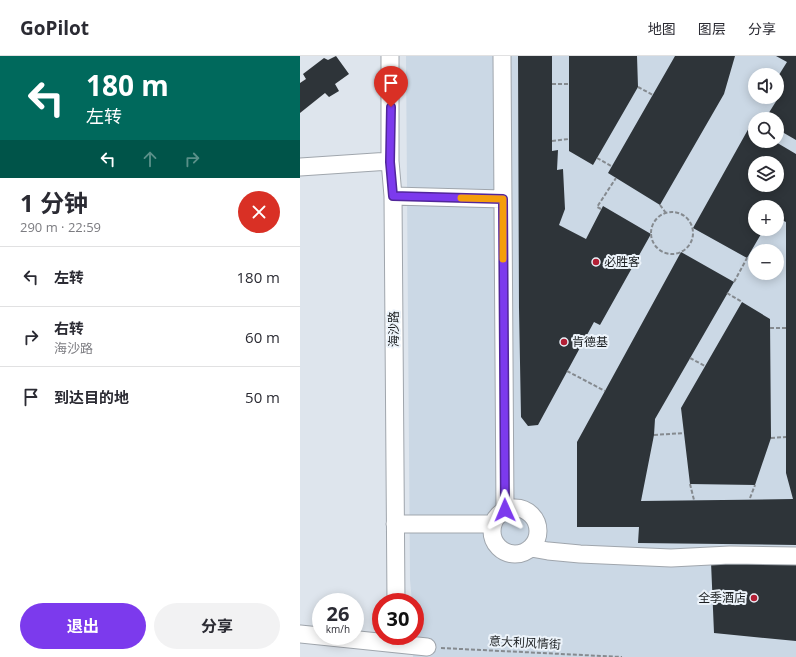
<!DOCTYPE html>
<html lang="zh">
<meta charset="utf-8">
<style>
body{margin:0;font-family:"Open Sans","Noto Sans SC",sans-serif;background:#f2f2f3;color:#2b2b33;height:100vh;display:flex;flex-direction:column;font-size:15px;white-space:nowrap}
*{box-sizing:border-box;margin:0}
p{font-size:13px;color:#7c7c81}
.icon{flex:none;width:22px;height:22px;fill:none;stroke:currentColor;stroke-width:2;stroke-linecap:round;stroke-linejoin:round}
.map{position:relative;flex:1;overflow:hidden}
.drawer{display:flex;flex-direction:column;background:#fff;width:300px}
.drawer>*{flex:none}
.banner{background:#00695c;color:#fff;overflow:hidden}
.fabs{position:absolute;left:448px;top:12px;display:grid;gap:8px}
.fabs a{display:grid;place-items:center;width:36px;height:36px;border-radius:50%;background:#fff;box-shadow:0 2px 10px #0003;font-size:20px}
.speed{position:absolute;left:12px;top:537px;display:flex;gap:8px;font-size:20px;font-weight:700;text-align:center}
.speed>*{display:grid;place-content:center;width:52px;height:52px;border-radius:50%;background:#fff;box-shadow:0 2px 10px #0003;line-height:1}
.speed small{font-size:10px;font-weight:400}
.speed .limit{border:6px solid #d22;background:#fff;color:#111}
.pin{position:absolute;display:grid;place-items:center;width:34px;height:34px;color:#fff;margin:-41px -17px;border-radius:50% 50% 50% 0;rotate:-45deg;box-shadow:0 0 4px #0007}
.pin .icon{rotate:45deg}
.me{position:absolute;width:44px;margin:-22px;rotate:359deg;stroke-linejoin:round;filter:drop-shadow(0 0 3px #0008)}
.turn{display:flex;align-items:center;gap:14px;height:84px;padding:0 20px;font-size:18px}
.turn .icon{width:52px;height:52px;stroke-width:2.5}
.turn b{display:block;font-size:28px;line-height:34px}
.lanes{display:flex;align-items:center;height:38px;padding:0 20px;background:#0003;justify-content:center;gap:20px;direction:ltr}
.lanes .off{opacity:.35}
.round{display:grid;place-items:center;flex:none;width:42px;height:42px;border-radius:21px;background:#f2f2f3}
.summary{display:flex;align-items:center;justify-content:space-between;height:68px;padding:0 20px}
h1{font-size:24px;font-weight:700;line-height:30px}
.action{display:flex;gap:8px;margin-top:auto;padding:8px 20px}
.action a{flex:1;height:46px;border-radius:24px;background:#7c3aed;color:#fff;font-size:16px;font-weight:700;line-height:46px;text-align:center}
.action a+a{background:#f2f2f3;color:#2b2b33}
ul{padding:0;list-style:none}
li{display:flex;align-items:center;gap:12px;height:60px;padding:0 20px;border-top:1px solid #e1e1e2}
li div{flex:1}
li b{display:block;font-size:15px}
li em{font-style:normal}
header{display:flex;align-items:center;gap:24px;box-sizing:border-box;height:56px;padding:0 20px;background:#fff;border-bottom:1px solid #e1e1e2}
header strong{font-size:19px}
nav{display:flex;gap:22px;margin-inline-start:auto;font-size:14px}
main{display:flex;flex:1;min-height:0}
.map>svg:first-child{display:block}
.built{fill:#cbd8e5;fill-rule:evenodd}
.building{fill:#2e3439;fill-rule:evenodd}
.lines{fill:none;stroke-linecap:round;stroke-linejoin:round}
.minor-casing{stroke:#a0a6ad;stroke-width:19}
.path{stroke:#858a8f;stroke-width:2;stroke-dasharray:4 2;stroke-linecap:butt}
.minor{stroke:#fff;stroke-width:17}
.route-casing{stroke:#51269a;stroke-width:10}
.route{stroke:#7c3aed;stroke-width:7}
.slow{stroke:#f59e0b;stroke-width:7}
.poi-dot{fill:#b21f35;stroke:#ecf3fa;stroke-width:1.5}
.labels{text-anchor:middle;stroke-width:4;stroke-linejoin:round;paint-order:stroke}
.poi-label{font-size:12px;fill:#1b1e20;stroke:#ecf3fa;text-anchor:start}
.street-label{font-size:12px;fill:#1b1e20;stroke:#ecf3fa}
</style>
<header>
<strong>GoPilot</strong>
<nav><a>地图</a><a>图层</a><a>分享</a></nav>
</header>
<main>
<section class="drawer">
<div class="banner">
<div class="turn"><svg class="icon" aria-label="left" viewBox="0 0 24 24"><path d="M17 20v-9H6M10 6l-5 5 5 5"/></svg><div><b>180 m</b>左转</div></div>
<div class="lanes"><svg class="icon" aria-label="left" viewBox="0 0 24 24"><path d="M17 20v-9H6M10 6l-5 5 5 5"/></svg><svg class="icon off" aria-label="ahead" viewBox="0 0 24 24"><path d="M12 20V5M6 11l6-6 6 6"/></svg><svg class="icon off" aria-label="right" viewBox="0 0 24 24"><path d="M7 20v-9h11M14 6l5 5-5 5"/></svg></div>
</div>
<div class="summary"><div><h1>1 分钟</h1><p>290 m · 22:59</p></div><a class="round" style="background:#d93025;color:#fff"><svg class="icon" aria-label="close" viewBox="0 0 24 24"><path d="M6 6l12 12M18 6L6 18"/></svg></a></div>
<ul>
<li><svg class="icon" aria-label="left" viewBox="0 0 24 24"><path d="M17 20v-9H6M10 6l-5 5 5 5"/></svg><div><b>左转</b></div><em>180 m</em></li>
<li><svg class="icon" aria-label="right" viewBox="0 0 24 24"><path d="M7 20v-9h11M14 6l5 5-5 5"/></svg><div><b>右转</b><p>海沙路</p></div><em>60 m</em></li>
<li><svg class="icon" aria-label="arrive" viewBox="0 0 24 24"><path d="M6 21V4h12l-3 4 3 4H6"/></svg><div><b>到达目的地</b></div><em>50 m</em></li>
</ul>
<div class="action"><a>退出</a><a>分享</a></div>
</section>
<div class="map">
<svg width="496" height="601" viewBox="0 0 496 601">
<rect width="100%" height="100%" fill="#dee5ed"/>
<path class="built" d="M106,0H496V601H113L115,546H112L110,524ZM455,19H477V41H455ZM455,63H477V85H455ZM455,107H477V129H455ZM455,151H477V173H455ZM455,195H477V217H455Z"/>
<path class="building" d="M36,0L49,18L35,28L39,35L29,41L25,37L0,57V27L6,23L3,18L24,2L28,4Z
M218,0H252V95L258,94L257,114L263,113L265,153L259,169L286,183L303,150L351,178L300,269L294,266L238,369L228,370L221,361L219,252Z
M269,0H337L338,31L293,109L269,95Z
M375,0H435L424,38L360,149L308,117Z
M476,0H496V84L477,73V63H465L480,39L477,37V22L487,6Z
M450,70L455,73V85H474L496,98V489L338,487L339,471H277V386L381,196L434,226L355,363L354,379L341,445L493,443L486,417V166L477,162V151H455V173H464L447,202L393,172ZM455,107H477V129H455Z
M442,246L470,263L471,382L455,429L390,428L381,352Z
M411,506L496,507V585L414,577Z"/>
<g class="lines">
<defs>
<path id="minor" d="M90,0V105L93,140L96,546
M202,0L205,454
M0,111L90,105
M93,140L203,143
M192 475a23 23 0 1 1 46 0a23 23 0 1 1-46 0Z
M95,468H193
M231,492L248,495L280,498L371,502L430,499L496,500
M0,578L127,591"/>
</defs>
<use href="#minor" class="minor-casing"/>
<path class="path" d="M252,28H269
M338,31L353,39
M252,85L269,83
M297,102L311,110
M360,149L366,157
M301,153L297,151L316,122
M351 177a21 21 0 1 1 42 0a21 21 0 1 1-42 0Z
M434,226L447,202
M427,237L442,246
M470,272H486
M390,302L405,310
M267,315L305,335
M354,379L384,377
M471,382L486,381
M390,428L394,444
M450,442L455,429
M141,592L322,601"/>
<use href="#minor" class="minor"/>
</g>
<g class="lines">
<defs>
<path id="route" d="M91,51L90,106L93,140L203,143L205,454"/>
</defs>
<use href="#route" class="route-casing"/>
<use href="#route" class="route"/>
<path class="slow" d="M161,142L203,143V203"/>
</g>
<g class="poi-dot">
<circle cx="296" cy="206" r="4"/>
<circle cx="264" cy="286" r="4"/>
<circle cx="454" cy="542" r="4"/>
</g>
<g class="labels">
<g class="poi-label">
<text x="304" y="210">必胜客</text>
<text x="272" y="290">肯德基</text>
<text x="446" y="546" text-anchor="end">全季酒店</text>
</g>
<g class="street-label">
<text transform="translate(94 273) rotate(-90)" y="4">海沙路</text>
<text transform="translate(225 587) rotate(3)" y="4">意大利风情街</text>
</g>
</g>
</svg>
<div class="fabs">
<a><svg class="icon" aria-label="sound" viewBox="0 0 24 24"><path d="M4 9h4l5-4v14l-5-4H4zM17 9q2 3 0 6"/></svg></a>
<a><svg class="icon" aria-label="search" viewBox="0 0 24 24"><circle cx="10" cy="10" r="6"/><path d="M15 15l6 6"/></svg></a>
<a><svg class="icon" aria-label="layers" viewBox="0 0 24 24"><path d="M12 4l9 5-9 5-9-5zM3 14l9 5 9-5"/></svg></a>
<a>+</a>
<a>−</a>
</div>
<div class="speed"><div>26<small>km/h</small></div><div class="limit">30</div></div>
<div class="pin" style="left:91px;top:51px;background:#d93025"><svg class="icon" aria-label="arrive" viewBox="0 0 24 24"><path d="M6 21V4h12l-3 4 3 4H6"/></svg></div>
<svg class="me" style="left:205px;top:454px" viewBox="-20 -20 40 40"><path d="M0-17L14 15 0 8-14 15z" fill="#7c3aed" stroke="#fff" stroke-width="4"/></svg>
</div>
</main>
